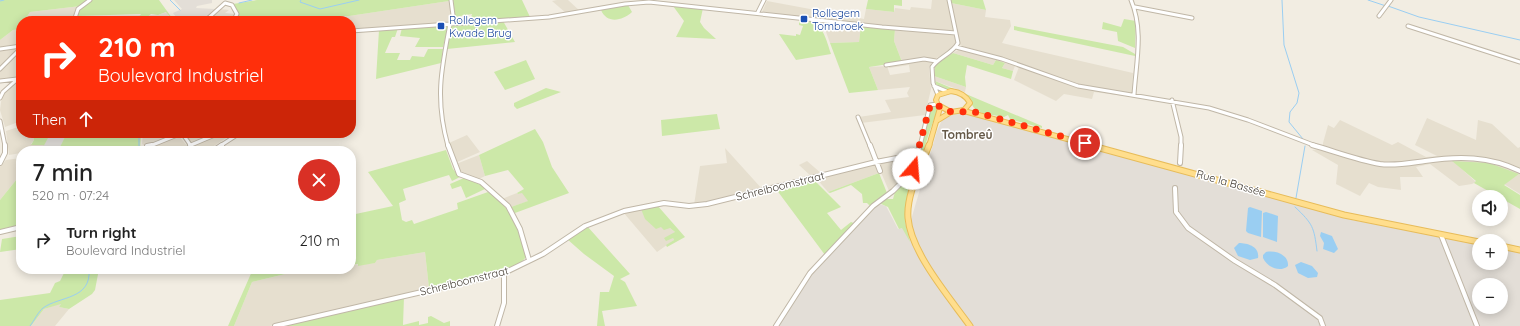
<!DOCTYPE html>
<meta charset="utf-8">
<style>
body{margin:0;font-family:Quicksand,sans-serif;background:#f6f6f6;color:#222;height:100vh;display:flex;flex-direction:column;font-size:15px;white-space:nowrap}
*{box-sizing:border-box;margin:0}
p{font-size:13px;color:#767676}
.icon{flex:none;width:22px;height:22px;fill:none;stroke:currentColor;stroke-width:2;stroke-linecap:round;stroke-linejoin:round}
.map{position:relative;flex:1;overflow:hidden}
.details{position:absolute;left:16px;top:146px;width:340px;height:128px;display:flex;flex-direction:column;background:#fff;border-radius:16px;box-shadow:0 2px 10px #0003}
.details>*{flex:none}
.top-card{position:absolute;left:16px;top:16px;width:340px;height:122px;border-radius:16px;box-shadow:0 2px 10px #0003;background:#ff2f0b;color:#fff;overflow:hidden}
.tools{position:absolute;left:1472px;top:190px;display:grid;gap:8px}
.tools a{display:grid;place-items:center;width:36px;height:36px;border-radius:50%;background:#fff;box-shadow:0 2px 10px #0003;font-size:20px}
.pin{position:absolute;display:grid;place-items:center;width:34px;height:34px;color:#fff;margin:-17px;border:2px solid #fff;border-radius:50%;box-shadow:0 1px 4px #0007}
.me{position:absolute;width:44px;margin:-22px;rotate:18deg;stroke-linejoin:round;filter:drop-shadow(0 0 3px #0008)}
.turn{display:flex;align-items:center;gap:14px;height:84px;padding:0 16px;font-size:18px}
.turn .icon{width:52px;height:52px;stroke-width:2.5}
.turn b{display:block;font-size:28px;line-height:34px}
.then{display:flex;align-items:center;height:38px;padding:0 16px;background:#0003;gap:8px;font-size:15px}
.round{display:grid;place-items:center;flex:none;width:42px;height:42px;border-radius:21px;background:#f6f6f6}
.summary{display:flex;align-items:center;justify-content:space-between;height:68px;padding:0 16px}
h1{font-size:24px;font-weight:600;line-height:30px}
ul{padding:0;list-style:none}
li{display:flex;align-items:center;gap:12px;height:52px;padding:0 16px}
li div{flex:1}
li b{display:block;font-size:15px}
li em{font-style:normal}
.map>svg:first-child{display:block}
.residential{fill:#e6dfcf}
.industrial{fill:#e3ded7;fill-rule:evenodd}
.green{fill:#cce8a8}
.parking{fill:#e2dfdb}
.water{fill:#9acef2}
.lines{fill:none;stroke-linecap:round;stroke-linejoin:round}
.stream{stroke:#9acef2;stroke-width:1}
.minor-far1-casing{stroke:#c0b7a7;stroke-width:5}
.minor-casing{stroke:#c0b7a7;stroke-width:6}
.major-far1-casing{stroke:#e7bc5a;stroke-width:6}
.major-casing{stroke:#e7bc5a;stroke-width:7}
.minor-far1{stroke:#fff;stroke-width:3}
.minor{stroke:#fff;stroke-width:4}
.major-far1{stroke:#ffde8d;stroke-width:4}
.major{stroke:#ffde8d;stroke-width:5}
.route{stroke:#ff2f0b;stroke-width:7;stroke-dasharray:0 12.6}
.transit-dot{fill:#1a4fb4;stroke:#fff;stroke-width:1.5}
.labels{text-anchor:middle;stroke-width:3;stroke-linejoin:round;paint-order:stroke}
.transit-label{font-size:11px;fill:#164399;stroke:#fff;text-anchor:start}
.street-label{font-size:11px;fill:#433c32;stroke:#fff}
.neighbourhood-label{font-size:12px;font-weight:bold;fill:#665a49;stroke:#fff}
</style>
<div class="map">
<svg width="1520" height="326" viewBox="0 0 1520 326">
<rect width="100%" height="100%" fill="#f2ede2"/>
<path class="residential" d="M557,0H568L580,11L566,13L552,1Z
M932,0H948L954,32L903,29L762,12L767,1L864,19L866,9L894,12L895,8L910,10L911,7L931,9Z
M449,1L452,22L451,23L351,30V21H320L333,19V16H349Z
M951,3L986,10L985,17L1010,20L1011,26L1002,43L1133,73L1132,97L1094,92L1092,99L1064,94L1056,101L1014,80L1019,67L1015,66L1013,71L1002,68L1005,63L996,60L993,65L953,53L960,49L996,56L959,45Z
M81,6L75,10L73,21H24L30,12Z
M219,9L229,10L225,13L235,14L233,21H207Z
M167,12L170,18L166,21H75L78,16L158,15Z
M818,21L861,26L859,42L830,43L825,29Z
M21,29L20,45L0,48V40L13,30Z
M895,29L954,34L956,43L953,49L933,60L929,68L931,89L925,115L861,123L859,117L891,112L885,100L909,97L907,93L910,87L878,90L869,67L887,66L890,75L910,72L909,65L889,68L890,65L902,62L894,41Z
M16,48L14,52L0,67V50Z
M21,54V75L17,78L0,80V71L14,57Z
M934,76L966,87L965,92L935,81Z
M21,78V121L5,127L0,110L2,95Z
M1427,118L1476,140L1478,120L1492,124L1518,148L1520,147V194L1504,184L1519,174L1453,161L1476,182L1472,184L1459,186L1430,164L1416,167L1423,177H1400L1401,190L1378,187L1369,183L1360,196L1336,184L1338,165L1312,150L1323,149V143L1328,125L1334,128L1340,120L1392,145L1398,142L1426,157L1437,156L1415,145Z
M21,126V133H33L34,140L31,144L44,145L41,150L21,151V153L9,155L6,131Z
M143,133H179L145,146L142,144Z
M184,133H234L206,151H196Z
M467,135L480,152L455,163L449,143Z
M179,136L188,147L182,151H143Z
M725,148L763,190L694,205L700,166L727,163Z
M479,155L485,176L479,179L461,173L456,164Z
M915,156L911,169L905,178L889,191L877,163Z
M21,158V174L0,200V167L6,160Z
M807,161L822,174L812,177L799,165Z
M875,163L879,173L828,192L816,178Z
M522,192L529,201L511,207L502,199L517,193L518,194Z
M641,208L661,226L670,228L675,232L673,238L674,240L657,252L623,212Z
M425,252L429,288L270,326H234L252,282L306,269H351V265L375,263L377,260Z
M62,303L59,307L69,309L55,326H31L44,309Z"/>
<path class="industrial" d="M174,0H212V3L197,6L196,8L216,9L203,21H179L173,13L182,9Z
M968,113L1352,220L1479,243V263H1501V248L1520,251V326H777L806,280L876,205L879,204L886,206L898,229L902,228L901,220H911L937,131L942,120L948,115ZM1479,285H1501V307H1479Z"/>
<path class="green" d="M0,0H89L81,6L30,12L24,21H21V29L13,30L0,40Z
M90,0H159L172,18L167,19L170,17L166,12L158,15L151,14L146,18H138L141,14L78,16V10Z
M257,0H449V1L349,16H333V19L306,21L305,16L297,17V21H234L238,14L233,4Z
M453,0H522L530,17L470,21L472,14L455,17Z
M868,0H902V6L894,5V12L866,9Z
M950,0H983L986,10L951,3Z
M628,5L632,12C622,21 607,24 601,10Z
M673,6L703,8L700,22L704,28L716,39L676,37L684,21Z
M799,19C823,22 824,33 831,54L796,60L779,34L796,36V34L800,35L803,26L799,25Z
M1124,19L1136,21L1135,48L1118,41L1117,32L1102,29L1103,22L1121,27Z
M503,21L515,42L447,49L451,25Z
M444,26L448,27L443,47H415L420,38L400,36L402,28Z
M861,26L895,29L894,41L902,62L869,67L878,90L849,93L830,43L859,42Z
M1014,26L1123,47L1135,54V56L1014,30Z
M398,28L395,37H392L385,53H400L397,60H410L412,56L424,57L428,49H443L441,63L376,79L379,30Z
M953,53L993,65L996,60L1005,63L1002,68L1013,71L1011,79L967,65L965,77L966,87L934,76L935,65Z
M526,60L535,79L505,90L494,72Z
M935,81L1042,126V128L1010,119L1008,115L1004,117C996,115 980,115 974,108C970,103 972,97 964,94C956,90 946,91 937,87Z
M546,88L561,92L517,109L514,106V103Z
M931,106H936L938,109L930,130L905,210V222L910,242L902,228L899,229L888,207L879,203L885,199H893L895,192L914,170Z
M717,114L720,129L662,136L661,120Z
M535,129L543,142L552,167L569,193L515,213L511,207L528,201L522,193L518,194L517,193L524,189L508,170L485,176L479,155Z
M33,133H141L140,151H36L41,150L44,145H31L34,140Z
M446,150L453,169L460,177L452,181L449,175L403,189L406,200L399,203L402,220L406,222L412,220L414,224L458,209L457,203L488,192C514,210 518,227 526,256C521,273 448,284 429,288L425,252L377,260L375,263L358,266V264L351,265V215L393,206L368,172Z
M1452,161L1489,163L1519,174L1504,185L1520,195V209L1474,183L1476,181Z
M879,173L887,193L871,207L867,203H863L862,194L851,185L830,193L828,192Z
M21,174V224L0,230V200Z
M464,178C473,179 480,182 485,189L466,198L461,186L452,189L450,184Z
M813,179L841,207L827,213L841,230L851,222L856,224L825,255L776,189Z
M657,205L685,237L667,247L666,245L674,240L673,238L666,241L664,238L675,232L670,228L664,230L661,227L656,229L645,219L641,209Z
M587,226L630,274L620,279L625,282L637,306L602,311L605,326H597L600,292H609L614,276L584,254L567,239Z
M21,236V249L0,252L2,239Z
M66,269H99L95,290L92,294L69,309L59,307L61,304L44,309L31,326H0V300L50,293L55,283L60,281Z
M253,269H306L252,282L234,326H228Z
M404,297L403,325L419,321V325L428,323V317L431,316L444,323L450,321V326H281Z"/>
<path class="parking" d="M66,135L58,151H41L48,138Z"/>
<path class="water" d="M1250,207L1262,211L1261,237L1248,233L1246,231L1248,208Z
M1266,212L1278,216L1277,242L1263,237V213Z
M1321,232L1332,236L1338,249L1334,253L1323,249L1324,243L1320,236Z
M1239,243C1248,243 1260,247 1258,258L1250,260L1238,256L1234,248Z
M1266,252C1276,250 1289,255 1288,266C1280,273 1267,267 1263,258V255Z
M1301,262L1312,266L1318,273L1317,277L1308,278L1298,273L1295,265Z"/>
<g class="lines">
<path class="stream" d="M170,0L180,10
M301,0L300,2L320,9L359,0
M1282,0L1284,45L1299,93L1297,103L1290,112L1289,122L1303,139
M1368,0L1386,6
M0,1L4,0
M239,3L252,0
M1388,6L1419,17L1520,40
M139,133V151
M1296,198L1305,146
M1295,207C1313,224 1314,227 1317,251
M30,326C34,321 38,312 43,308C59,296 92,300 89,269"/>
<defs>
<path id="minor-far1" d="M451,0L454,23
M1131,0C1144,31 1136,62 1134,95
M1135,7L1192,18
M758,12L764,0
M1379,16L1391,0
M816,20L821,27
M74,21L78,9L90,0
M205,21L225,3L232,5L237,14L233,21
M1408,26L1520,62
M351,31L549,17L625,4L649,2L882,27L956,33
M956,47L1002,59L1078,86L1209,108L1248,120L1316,146
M0,49L21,46
M886,65L924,59L936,61
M0,69L21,48
M0,81L17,79
M934,86L946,91
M938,95L933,83L932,67C939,57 952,54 958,43L949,0
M0,98L3,92L21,76
M1172,100L1181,137V146
M858,117L870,146
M0,121L5,146
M182,133L191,146
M191,145L217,134
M150,146L182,133
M220,146L240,133
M448,146C435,100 441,70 450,24
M920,146L930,105L937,104"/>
<path id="minor" d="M190,145L194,151
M448,145L459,174L481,182L508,206L520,229L529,260
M870,145L880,171
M1312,145C1334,151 1357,160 1380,164C1394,166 1410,163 1425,161C1459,156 1489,156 1520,171
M147,146L152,145
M184,151L192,148
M213,151L222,145
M0,163L5,153V145
M1180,163L1181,145
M1175,188L1176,212L1188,228L1235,261L1275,285L1320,318L1323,326
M0,232L21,227
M1441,235L1477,326
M275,326L504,273L543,254L585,226L624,211L664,203L689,206L707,204L876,162L918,154
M497,326L504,303V273
M776,326L810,273L873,206L893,191L910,174L920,145"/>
<path id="major-far1" d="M951,91C959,92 966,95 970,103L964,110L951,112L938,105L936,100L938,95Z
M964,111L1093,146
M938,120L951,112
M929,146L940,108"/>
<path id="major" d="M929,145C921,167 906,195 908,218C911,253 950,298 970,326
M1089,145L1344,215L1479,242
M1501,246L1520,250"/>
</defs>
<use href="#minor-far1" class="minor-far1-casing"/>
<use href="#minor" class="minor-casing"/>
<use href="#major-far1" class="major-far1-casing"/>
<use href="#major" class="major-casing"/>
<use href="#minor-far1" class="minor-far1"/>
<use href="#minor" class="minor"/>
<use href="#major-far1" class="major-far1"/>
<use href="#major" class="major"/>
</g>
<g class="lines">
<path class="route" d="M913,169L930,106L937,104C947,116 961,110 975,112L1085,143"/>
</g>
<g class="transit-dot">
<rect x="800" y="15" width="8" height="8" rx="2"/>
<rect x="437" y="22" width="8" height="8" rx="2"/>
</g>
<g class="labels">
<g class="transit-label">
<text x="812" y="17">Rollegem<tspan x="812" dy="13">Tombroek</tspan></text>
<text x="449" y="24">Rollegem<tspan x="449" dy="13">Kwade Brug</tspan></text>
</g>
<g class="street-label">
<text transform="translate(1231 183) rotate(16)" y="4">Rue la Bassée</text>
<text transform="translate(780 186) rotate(-14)" y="4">Schreiboomstraat</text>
<text transform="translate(464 281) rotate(-14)" y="4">Schreiboomstraat</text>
</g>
<g class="neighbourhood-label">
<text x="967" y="139">Tombreû</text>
</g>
</g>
</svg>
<div class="tools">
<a><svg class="icon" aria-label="sound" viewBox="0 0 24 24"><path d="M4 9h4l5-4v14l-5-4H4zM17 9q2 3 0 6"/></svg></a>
<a>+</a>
<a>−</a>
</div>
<div class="pin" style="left:1085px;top:143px;background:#d93025"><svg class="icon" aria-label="arrive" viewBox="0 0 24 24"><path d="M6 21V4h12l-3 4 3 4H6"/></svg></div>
<svg class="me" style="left:913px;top:169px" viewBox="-20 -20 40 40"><circle r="19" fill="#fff"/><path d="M0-13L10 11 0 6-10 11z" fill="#ff2f0b"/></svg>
<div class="top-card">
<div class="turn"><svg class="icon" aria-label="right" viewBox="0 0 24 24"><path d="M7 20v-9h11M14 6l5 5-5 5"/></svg><div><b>210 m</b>Boulevard Industriel</div></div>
<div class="then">Then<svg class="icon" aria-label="ahead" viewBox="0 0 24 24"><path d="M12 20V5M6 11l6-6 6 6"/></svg></div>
</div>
<section class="details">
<div class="summary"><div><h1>7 min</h1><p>520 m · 07:24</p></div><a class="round" style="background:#d93025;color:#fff"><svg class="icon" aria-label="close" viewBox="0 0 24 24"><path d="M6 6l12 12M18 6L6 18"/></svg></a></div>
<ul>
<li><svg class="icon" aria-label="right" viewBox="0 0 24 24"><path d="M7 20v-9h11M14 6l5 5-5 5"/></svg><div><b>Turn right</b><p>Boulevard Industriel</p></div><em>210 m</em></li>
</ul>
</section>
</div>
